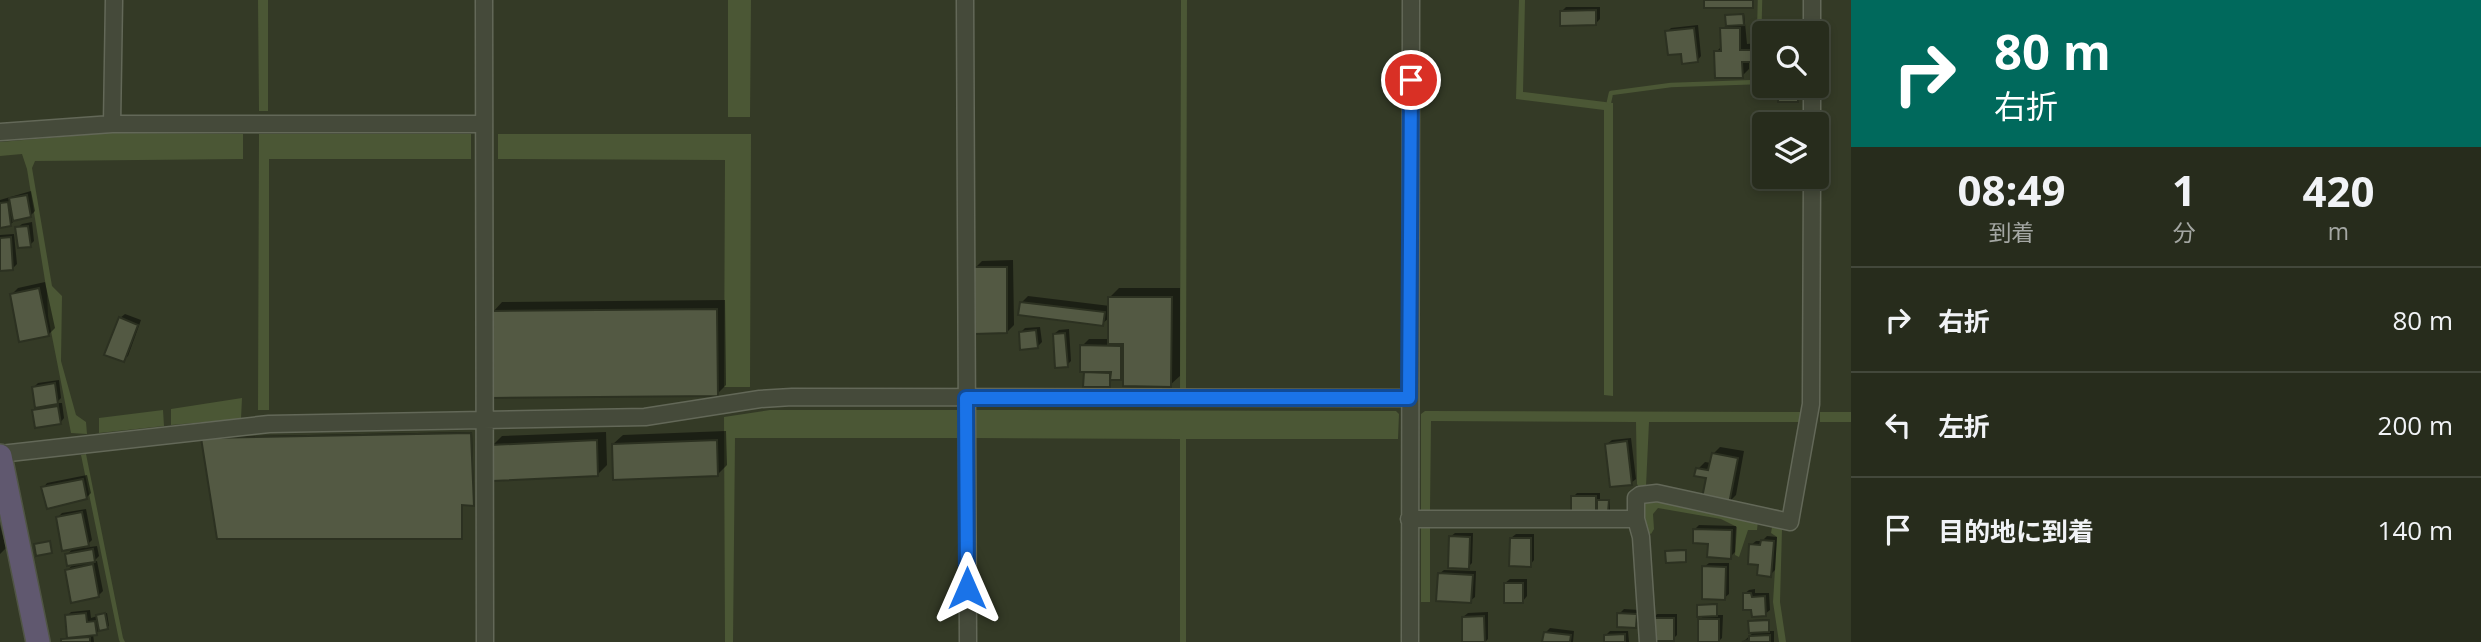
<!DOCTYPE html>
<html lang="ja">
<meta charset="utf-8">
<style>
body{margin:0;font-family:"Open Sans","Noto Sans JP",sans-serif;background:#333829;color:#f1f3f6;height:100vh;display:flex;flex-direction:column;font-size:26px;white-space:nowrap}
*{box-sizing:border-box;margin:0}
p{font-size:23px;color:#a4a7a3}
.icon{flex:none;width:38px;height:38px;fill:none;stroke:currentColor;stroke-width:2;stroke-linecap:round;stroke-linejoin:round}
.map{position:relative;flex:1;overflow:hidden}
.sheet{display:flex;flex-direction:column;background:#272c1c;width:630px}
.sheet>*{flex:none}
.guide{background:#00695c;color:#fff;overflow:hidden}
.controls{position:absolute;left:1752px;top:21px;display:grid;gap:14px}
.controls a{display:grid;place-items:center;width:77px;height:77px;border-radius:7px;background:#272c1c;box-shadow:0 4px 10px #0003,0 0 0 2px #43483b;font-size:35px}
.pin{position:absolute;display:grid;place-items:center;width:60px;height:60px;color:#fff;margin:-30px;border:4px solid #fff;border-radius:50%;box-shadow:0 2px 7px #0007}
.me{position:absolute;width:77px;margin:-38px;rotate:0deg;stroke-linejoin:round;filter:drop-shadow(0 0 5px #0008)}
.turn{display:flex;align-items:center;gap:24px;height:147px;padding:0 28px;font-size:32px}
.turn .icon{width:91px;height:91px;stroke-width:2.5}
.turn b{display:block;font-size:49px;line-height:60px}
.eta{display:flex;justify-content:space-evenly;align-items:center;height:119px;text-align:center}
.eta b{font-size:42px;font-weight:700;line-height:49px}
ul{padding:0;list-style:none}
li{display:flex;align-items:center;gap:21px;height:105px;padding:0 28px;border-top:2px solid #43483b}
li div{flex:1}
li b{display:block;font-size:26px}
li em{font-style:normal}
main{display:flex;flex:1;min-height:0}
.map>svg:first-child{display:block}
.water{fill:#4b5735}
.shadow{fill:#0007}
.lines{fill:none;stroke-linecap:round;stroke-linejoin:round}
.stream{stroke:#4b5735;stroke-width:4.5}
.building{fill:#535943;stroke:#2c3121;stroke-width:2}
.minor-casing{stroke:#636858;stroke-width:19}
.highway-casing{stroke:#505545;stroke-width:26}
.minor{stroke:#454a3a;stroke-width:16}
.highway{stroke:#60586f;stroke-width:23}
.route-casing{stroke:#114b97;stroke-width:18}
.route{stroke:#1a73e8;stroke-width:12}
</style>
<main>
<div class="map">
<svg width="1851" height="642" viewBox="0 0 1851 642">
<rect width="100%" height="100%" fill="#343a26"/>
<path class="water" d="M258,0H268V111H259Z
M728,0H751L750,117H728Z
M1181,0H1187L1186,389H1180Z
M1519,0H1525L1523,92L1613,103V396L1604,395V110L1516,99Z
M106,133L243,134V159L35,161L32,168L52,286L62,296L61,361L76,415L86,422L87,434L71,433L48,316L47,293L27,169L22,154L0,156V142Z
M259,134H471V159H269V410H258Z
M498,134H751L750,387H724L725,160L498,159Z
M242,398L241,419L171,425V409Z
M163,410L164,426L99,433V418Z
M770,410H957V438H735L733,642H725L724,417Z
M975,410L1396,411L1399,414L1398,439H1186V642H1180V439L975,438Z
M1425,411L1802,412V422H1649L1646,486L1758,521L1757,530H1748L1739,557L1735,555L1737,527L1721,519L1658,508L1653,514L1654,529L1651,534L1645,531L1640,489L1637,484L1636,422L1431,421L1430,511H1421V414Z
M1820,412H1851V422H1820Z
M86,454L123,638L125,642H120L119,640L81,455Z
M1421,526H1430V602H1421Z
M1772,527L1782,529L1780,602L1786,642H1779L1773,602L1777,537L1771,533Z"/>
<path class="shadow" d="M1566,7H1600V19L1595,24L1562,11Z
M1744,13L1747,44L1759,43V54L1752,60L1749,61V69L1742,76L1716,52L1722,46V29L1728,24L1727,16Z
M1698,25L1701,56L1697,61L1682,52L1667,32L1671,28Z
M1780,86H1802V96L1797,101L1780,100Z
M1805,122V124H1779L1781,123Z
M31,191L35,211L30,216L15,220L10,225L0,226V200Z
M32,222L34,241L30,245L17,228L22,224Z
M14,234L17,264L12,269L0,270V235Z
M1013,260L1014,325L1007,332L975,268L982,261Z
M45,282L55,328L48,335L11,295L18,288Z
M1119,288H1180V376L1170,385L1125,373L1120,378H1113L1109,385L1085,373L1088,370L1082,346L1089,339H1109L1110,317L1102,324L1021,303L1028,296L1110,306V297Z
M725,300L726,385L717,394L493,312L502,302Z
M125,314L141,320L128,356L123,360L120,318Z
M1040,327L1042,342L1037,347L1020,333L1025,328Z
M1069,329L1071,361L1067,365L1054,334L1059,330Z
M59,380L61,398L56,403H62L64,418L60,423L34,411L37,408L34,387L38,383Z
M726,431L727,465L717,475L613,444L623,435Z
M472,432L474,502L463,503L462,537L204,437Z
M606,432L607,465L598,474L492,446L502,436Z
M1631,438L1636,479L1631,483L1607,444L1612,440Z
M1720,447L1744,451L1736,495L1729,502L1708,477L1698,469L1705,462L1711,463L1713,454Z
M87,475L91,493L86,498L43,488L47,483Z
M1577,493H1600V499H1610V510L1595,514L1573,497Z
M86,509L92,540L84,548L97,546L99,556L93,562L97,561L103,591L99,595L67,571L74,563L67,555L74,547L57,518L62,513Z
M0,525L6,548L0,554Z
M1699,525L1736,526L1735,552L1730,557L1709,542L1695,529Z
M1455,533H1473L1472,563L1468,567L1450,537Z
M1516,534H1534V560L1530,565L1511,538Z
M1767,536L1777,537L1775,570L1770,575L1760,563L1751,545L1756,541H1762Z
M1687,549L1685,561L1667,552L1669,550Z
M1709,563H1729V594L1724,598L1704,567Z
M1444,570L1476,571L1475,597L1470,601L1439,574Z
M1510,579H1527V596L1523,601L1505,583Z
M1755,589V593H1769L1770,610L1765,614L1744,594L1749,590Z
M1718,603V612L1716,615H1723L1722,638L1718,642H1699L1700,619L1705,615L1698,605Z
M1624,609L1640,610V622L1635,626L1619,614Z
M90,610L91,618L107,613L109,626L93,634L94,642H63L67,636V616L71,612Z
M1488,612V639L1485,642H1464L1463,617L1468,613Z
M1657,614H1677V635L1673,639L1653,619Z
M1770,619V631H1774V642H1743L1755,631L1750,622L1752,620Z
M1550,628L1574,631L1573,642H1544L1545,633Z
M1610,631H1628L1629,642H1606V635Z"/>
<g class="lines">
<path class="stream" d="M1609,102L1611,93L1671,85L1758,82L1760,0"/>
</g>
<path class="building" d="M1704,0H1753V8H1704Z
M1596,10V25L1560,26V11Z
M1743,14L1744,25L1726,26L1725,15Z
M1793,20L1794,32H1783L1782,21Z
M1694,28L1698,62L1682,64L1681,54L1668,55L1665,31Z
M1720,28H1740V50H1752L1753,62H1742L1743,78H1715L1714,51H1721Z
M1778,86H1798V102H1778Z
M27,195L31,217L13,221L9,198Z
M8,202L11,226L0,228V203Z
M28,226L31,247L18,248L15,227Z
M11,237L13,270L0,271V238Z
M973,267H1007V333L974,334Z
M39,288L49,336L19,342L10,294Z
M1108,297H1172L1171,387L1123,386V344H1108Z
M1020,302L1105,312L1103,326L1018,315Z
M717,309L718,396L492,398L491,311Z
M119,317L138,325L124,362L104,355Z
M1036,330L1038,348L1020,350L1019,332Z
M1065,333L1068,367L1055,368L1053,334Z
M1080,345L1121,346V380H1110L1111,372H1080Z
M1084,372L1110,373V387H1083Z
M55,383L58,404L35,408L32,387Z
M58,406L61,424L35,428L32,410Z
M471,433L474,506L462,505V539H217L201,438Z
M597,440L598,476L492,481L490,445Z
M717,440L718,476L613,480L612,444Z
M1627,441L1632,485L1610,487L1605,444Z
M1712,453L1738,458L1729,504L1702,498L1706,478L1694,476L1696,468L1708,470Z
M83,479L87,499L47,509L41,487Z
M1571,496H1596V516L1571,515Z
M1597,500H1609L1608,513H1597Z
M82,512L89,546L62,551L56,517Z
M1693,529L1732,530L1731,559L1707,557L1708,544L1693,543Z
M1449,536L1470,537L1469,569L1448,568Z
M1510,538H1531V567L1509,566Z
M1761,540L1774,541L1771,577L1757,575L1758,565L1748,564L1749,544L1760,545Z
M50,541L52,553L36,556L34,544Z
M93,549L95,562L67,566L65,554Z
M1686,550V562L1666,563L1665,551Z
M93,564L99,597L71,603L65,570Z
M1702,566L1726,567L1725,600L1702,599Z
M1438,573L1473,575L1471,603L1436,601Z
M1504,583H1523V603H1504Z
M1743,593H1751L1752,597L1765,596L1766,616L1752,617L1751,610H1743Z
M1717,604V616L1697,617V605Z
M86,613L87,622L95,621L97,635L67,638L65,615Z
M105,613L108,629L99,631L96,615Z
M1617,613L1637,614L1636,628L1617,627Z
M1484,616L1485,642H1462V617Z
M1651,618H1674V641H1651Z
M1698,619H1719V642H1698Z
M1769,620V632L1749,633L1748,621Z
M1544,632L1571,635L1570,642H1542Z
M1625,634V642H1604V635Z
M1770,635V642H1742L1749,640V636Z
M90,637V642H61V639Z"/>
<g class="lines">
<defs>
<path id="minor" d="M484,0L485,642
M965,0L968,642
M1812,33V0
M112,124L114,0
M1812,124V86
M0,132L112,124H484
M0,454L269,424L645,417L760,399L792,397L1409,398
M1409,519H1636
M1410,642L1411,0
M1648,642L1641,537L1636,519V498L1640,495L1657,493L1790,522L1811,404L1812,177"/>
<path id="highway" d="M0,456L38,642"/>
</defs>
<use href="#minor" class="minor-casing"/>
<use href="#highway" class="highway-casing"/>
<use href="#minor" class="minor"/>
<use href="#highway" class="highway"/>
</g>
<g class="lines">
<defs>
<path id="route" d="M967,588L966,398H1409L1411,80"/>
</defs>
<use href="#route" class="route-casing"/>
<use href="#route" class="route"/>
</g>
</svg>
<div class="controls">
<a><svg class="icon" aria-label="search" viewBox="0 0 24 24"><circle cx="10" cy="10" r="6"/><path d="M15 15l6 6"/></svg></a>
<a><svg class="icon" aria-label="layers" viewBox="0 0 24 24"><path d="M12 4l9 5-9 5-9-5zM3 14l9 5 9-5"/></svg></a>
</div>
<div class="pin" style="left:1411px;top:80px;background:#d93025"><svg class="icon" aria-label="arrive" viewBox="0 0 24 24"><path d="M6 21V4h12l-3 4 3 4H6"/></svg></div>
<svg class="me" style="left:967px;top:588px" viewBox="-20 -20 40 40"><path d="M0-17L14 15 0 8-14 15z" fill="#1a73e8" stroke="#fff" stroke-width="4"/></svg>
</div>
<section class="sheet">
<div class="guide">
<div class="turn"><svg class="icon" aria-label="right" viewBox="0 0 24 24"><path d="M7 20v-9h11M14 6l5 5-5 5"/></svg><div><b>80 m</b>右折</div></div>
</div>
<div class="eta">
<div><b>08:49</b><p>到着</p></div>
<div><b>1</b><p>分</p></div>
<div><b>420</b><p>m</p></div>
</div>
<ul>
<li><svg class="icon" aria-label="right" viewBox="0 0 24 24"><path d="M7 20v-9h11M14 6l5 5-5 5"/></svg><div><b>右折</b></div><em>80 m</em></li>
<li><svg class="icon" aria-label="left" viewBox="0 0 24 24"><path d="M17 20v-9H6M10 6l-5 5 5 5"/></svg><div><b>左折</b></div><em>200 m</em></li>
<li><svg class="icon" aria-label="arrive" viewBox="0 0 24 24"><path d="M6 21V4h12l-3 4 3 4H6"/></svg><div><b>目的地に到着</b></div><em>140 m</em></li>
</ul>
</section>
</main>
